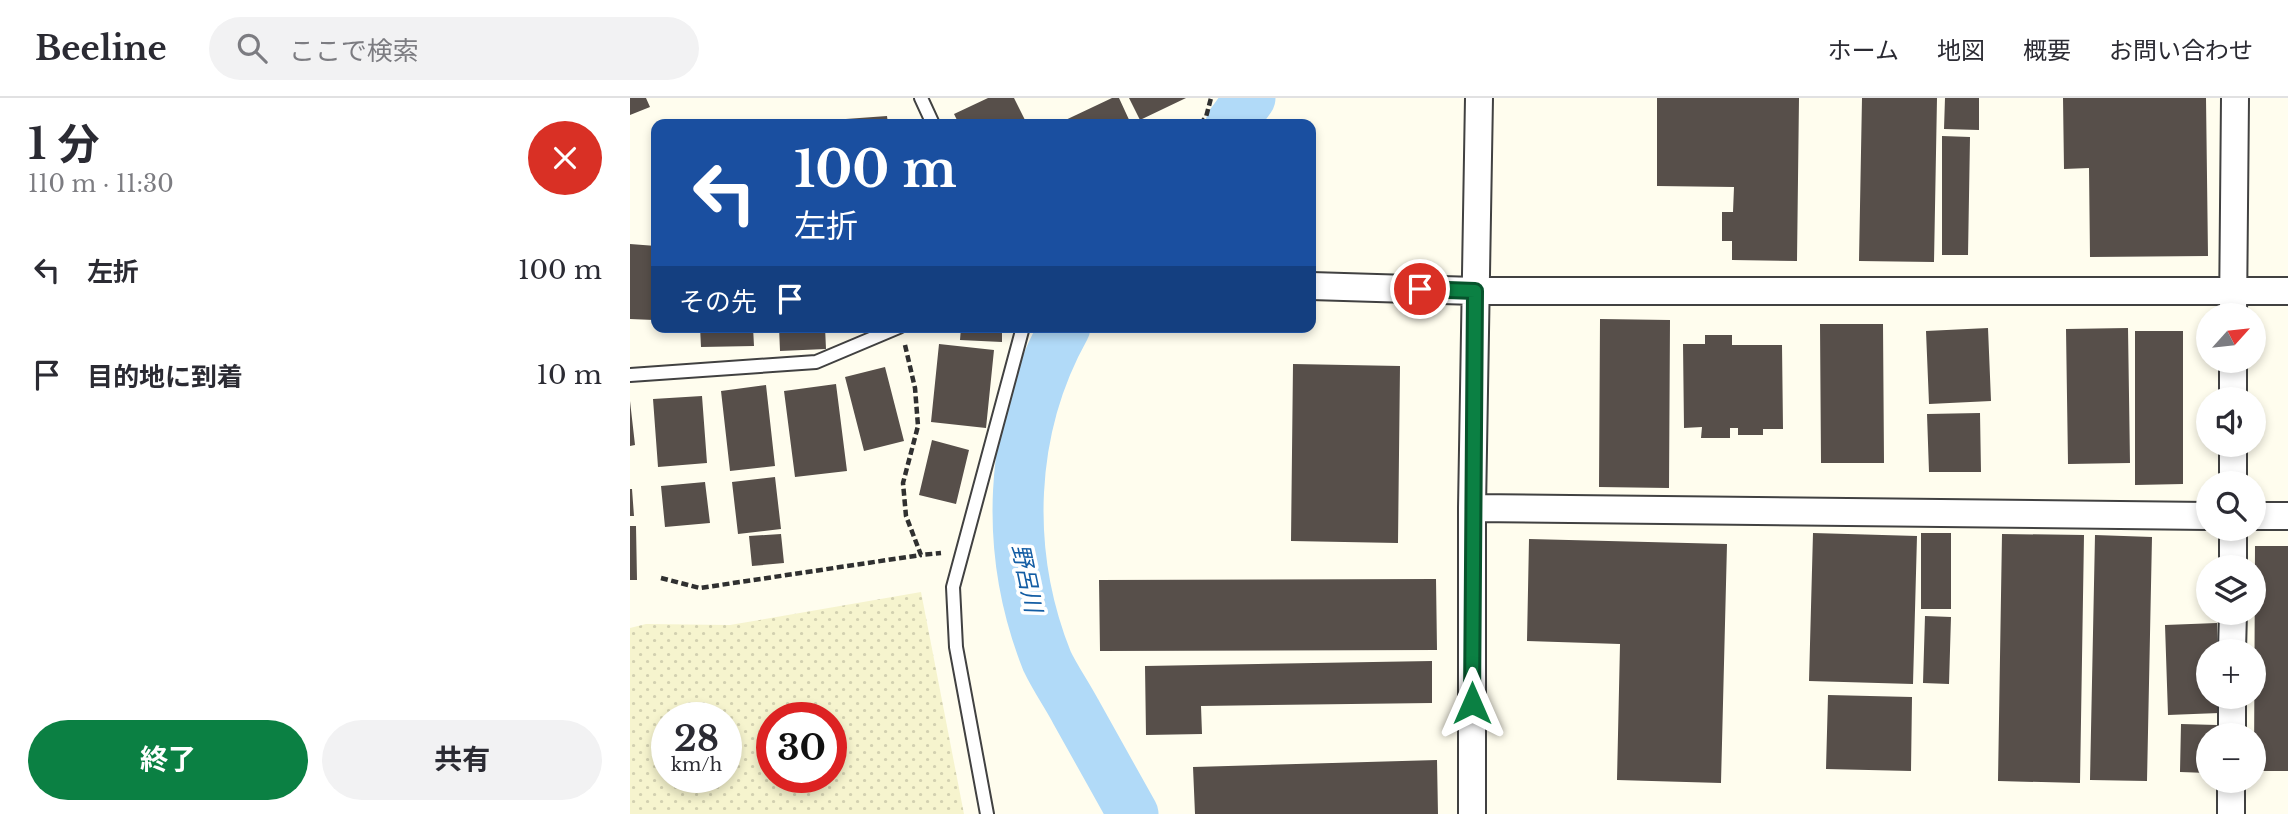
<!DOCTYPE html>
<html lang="ja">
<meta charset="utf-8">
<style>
body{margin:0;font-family:"Libre Baskerville","Noto Sans JP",serif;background:#f2f2f3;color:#2b2b33;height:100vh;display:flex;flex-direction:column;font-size:26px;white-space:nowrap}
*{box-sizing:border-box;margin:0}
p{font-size:23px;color:#7c7c81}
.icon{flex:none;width:38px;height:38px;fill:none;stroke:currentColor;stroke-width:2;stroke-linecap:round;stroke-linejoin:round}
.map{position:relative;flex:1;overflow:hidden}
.drawer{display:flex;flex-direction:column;background:#fff;width:630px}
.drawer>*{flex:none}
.guide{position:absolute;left:21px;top:21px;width:665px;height:214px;border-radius:14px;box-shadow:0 4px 10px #0003;background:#1a4fa0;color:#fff;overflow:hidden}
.needle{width:46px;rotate:63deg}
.controls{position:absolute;left:1566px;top:205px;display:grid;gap:14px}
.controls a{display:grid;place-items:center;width:70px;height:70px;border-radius:50%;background:#fff;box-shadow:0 4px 10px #0003;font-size:35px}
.speed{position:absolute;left:21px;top:604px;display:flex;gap:14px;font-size:35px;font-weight:700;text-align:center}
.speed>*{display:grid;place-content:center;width:91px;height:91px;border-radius:50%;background:#fff;box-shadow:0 4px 10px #0003;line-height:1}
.speed small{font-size:18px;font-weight:400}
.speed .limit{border:10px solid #d22;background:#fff;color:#111}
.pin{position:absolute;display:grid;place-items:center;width:60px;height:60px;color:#fff;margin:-30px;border:4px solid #fff;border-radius:50%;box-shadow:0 2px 7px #0007}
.me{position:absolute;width:77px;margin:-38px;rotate:0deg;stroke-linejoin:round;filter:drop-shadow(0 0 5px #0008)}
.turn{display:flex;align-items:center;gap:24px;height:147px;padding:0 28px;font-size:32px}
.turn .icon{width:91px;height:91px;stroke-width:2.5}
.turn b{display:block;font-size:49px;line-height:60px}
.then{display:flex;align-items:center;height:66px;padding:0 28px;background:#0003;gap:14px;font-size:26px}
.round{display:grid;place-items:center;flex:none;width:74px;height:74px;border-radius:37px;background:#f2f2f3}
.head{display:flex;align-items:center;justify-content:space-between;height:119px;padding:0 28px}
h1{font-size:42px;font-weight:700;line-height:52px}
.primary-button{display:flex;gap:14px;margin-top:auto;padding:14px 28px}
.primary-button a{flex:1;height:80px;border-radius:42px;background:#0b8043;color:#fff;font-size:28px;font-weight:700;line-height:80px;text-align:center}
.primary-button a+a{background:#f2f2f3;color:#2b2b33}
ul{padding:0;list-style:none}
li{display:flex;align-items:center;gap:21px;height:105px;padding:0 28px}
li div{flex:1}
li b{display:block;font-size:26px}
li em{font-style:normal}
header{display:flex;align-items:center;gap:42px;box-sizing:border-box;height:98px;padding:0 35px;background:#fff;border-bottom:2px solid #e1e1e2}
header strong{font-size:33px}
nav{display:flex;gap:38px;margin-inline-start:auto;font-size:24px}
.search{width:490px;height:63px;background:#f2f2f3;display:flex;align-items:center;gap:18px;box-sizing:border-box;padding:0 24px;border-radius:38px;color:#7c7c81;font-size:26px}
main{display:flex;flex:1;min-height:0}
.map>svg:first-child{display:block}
.farmland{fill:url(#farmland-dots);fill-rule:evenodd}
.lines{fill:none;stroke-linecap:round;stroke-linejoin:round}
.river{stroke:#b1daf8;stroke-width:51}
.building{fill:#574f4a}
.lane-casing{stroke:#414141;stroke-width:16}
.street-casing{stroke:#414141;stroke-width:30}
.path{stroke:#303030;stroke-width:4.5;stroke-dasharray:7 3.5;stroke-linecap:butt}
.lane{stroke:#fff;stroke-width:12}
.street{stroke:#fff;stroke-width:26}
.route-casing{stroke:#07532c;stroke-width:18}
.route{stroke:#0b8043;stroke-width:12}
.labels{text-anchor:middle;stroke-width:7;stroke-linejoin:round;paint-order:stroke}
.water-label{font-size:23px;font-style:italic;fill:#135da4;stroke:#fff}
</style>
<header>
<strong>Beeline</strong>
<div class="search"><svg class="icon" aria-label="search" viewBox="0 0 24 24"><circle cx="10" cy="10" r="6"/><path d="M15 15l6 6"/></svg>ここで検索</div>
<nav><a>ホーム</a><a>地図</a><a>概要</a><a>お問い合わせ</a></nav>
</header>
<main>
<section class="drawer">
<div class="head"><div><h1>1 分</h1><p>110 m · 11:30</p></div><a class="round" style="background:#d93025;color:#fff"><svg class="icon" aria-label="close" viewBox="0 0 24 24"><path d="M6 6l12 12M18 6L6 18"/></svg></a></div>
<ul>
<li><svg class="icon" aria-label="left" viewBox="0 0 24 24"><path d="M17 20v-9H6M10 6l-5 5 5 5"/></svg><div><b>左折</b></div><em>100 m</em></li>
<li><svg class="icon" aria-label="arrive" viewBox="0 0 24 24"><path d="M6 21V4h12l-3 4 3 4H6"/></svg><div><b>目的地に到着</b></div><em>10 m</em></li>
</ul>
<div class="primary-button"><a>終了</a><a>共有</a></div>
</section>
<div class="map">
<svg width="1658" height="716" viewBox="0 0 1658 716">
<defs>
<pattern id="farmland-dots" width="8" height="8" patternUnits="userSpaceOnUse" patternTransform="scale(1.75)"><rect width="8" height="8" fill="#f6f4ce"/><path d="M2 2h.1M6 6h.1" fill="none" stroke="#d2d0b0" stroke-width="1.8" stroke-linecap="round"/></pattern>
</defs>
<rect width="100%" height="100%" fill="#fffdee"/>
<path class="farmland" d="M291,494L334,716H0V530L16,526L100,527ZM37,620H96V679H37ZM142,620H201V679H142Z"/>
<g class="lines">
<path class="river" d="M601,26L620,0
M435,229C378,331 374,455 417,563C425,580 437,597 446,614C465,648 484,682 503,716"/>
</g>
<path class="building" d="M0,0H16L20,9L0,17Z
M358,0H384L397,26H329L324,16Z
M482,0H489L501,26H427Z
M499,0H556L510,22Z
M1027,0H1169L1167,163L1102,162V143H1092V114H1103L1104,89L1027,88Z
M1232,0H1307L1304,164L1229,163Z
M1315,0H1349V32L1314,31Z
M1433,0H1576L1578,158L1460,159L1459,70L1434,71Z
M257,18L258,26H203L202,22Z
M1312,38L1340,39L1338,157H1312Z
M0,146L26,148L24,222L0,221Z
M970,221L1040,222L1039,390L969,389Z
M1190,226H1253L1254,365H1191Z
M70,229H123L124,248L71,249Z
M149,229H195L196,251L150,253Z
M331,229H372V244L330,242Z
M1358,230L1361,303L1299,306L1296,233Z
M1498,230L1500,365L1438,366L1436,231Z
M1505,233H1553V386L1505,387Z
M1075,237H1102V247H1152L1153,331H1133V337H1108V330H1100V340H1071L1072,329L1054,330L1053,246H1075Z
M309,246L364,252L356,330L301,324Z
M663,266L770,268L768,445L661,443Z
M255,269L274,343L234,353L215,279Z
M206,286L217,373L165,379L154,293Z
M136,287L145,368L100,373L91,293Z
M72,298L77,365L28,369L23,301Z
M0,303L5,347L0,348Z
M1350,315L1351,374H1299L1297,316Z
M302,342L339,352L326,406L289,397Z
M145,379L151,431L108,436L102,384Z
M75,384L80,425L35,429L31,388Z
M0,391H2L4,418H0Z
M0,428H6L7,482H0Z
M1183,435L1287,438L1283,586L1179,583Z
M1291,435H1321V511H1291Z
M151,436L154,465L122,468L119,438Z
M1372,436L1454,437L1450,685L1368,683Z
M1465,437L1522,439L1517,683L1460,682Z
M899,441L1097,446L1091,685L987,682L990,546L897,543Z
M1625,448H1658V673H1624Z
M806,481L807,552L470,553L469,482Z
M1295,518L1321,519L1319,586L1293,585Z
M1587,525L1588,553H1578V598H1589V615L1538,617L1535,527Z
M802,563V605L571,608L572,636L516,637L515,568Z
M1198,597L1282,599L1281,673L1196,671Z
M1551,626L1587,627L1586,637H1578V675L1550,674Z
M807,662L808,716H565L563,669Z"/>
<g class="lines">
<defs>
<path id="lane" d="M291,0L303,26
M0,277L186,264L269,229
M357,716L326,549L323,489L393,229"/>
<path id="street" d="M681,188L845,193H1658
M1603,217L1605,0
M1603,262V301
M1603,346V385
M842,410L1578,418
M1624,418H1658
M1603,469V430
M1602,553L1603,514
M1602,637V598
M842,716V410L849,0
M1601,716V682"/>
</defs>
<use href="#lane" class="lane-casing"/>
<use href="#street" class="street-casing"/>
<path class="path" d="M570,26L576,19L581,0
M275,247L285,290L288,328L273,385L276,418L291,457L311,455
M31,480L70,490L291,457"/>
<use href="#lane" class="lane"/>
<use href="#street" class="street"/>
</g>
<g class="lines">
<defs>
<path id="route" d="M790,191L845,193L842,605"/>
</defs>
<use href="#route" class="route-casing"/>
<use href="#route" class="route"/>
</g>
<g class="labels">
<g class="water-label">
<text transform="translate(397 480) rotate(78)" y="8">野呂川</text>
</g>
</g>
</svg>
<div class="controls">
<a><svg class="needle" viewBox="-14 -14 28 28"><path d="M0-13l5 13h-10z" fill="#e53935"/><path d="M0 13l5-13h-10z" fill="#7c7c81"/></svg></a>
<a><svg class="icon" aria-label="sound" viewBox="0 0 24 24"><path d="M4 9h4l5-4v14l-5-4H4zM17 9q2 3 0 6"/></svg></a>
<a><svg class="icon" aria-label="search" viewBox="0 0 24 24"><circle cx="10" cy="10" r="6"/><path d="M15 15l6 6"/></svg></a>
<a><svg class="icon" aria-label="layers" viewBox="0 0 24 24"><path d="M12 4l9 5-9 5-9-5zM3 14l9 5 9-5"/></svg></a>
<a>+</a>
<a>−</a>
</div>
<div class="speed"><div>28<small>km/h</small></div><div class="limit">30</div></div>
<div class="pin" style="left:790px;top:191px;background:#d93025"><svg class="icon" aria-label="arrive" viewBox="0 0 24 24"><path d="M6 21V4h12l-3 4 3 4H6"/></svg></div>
<svg class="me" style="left:842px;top:605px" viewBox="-20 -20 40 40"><path d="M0-17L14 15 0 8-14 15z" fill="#0b8043" stroke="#fff" stroke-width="4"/></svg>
<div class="guide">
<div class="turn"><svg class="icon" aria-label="left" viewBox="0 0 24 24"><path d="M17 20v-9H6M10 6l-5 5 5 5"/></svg><div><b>100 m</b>左折</div></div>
<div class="then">その先<svg class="icon" aria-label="arrive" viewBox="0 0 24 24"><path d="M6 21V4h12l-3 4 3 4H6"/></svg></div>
</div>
</div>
</main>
